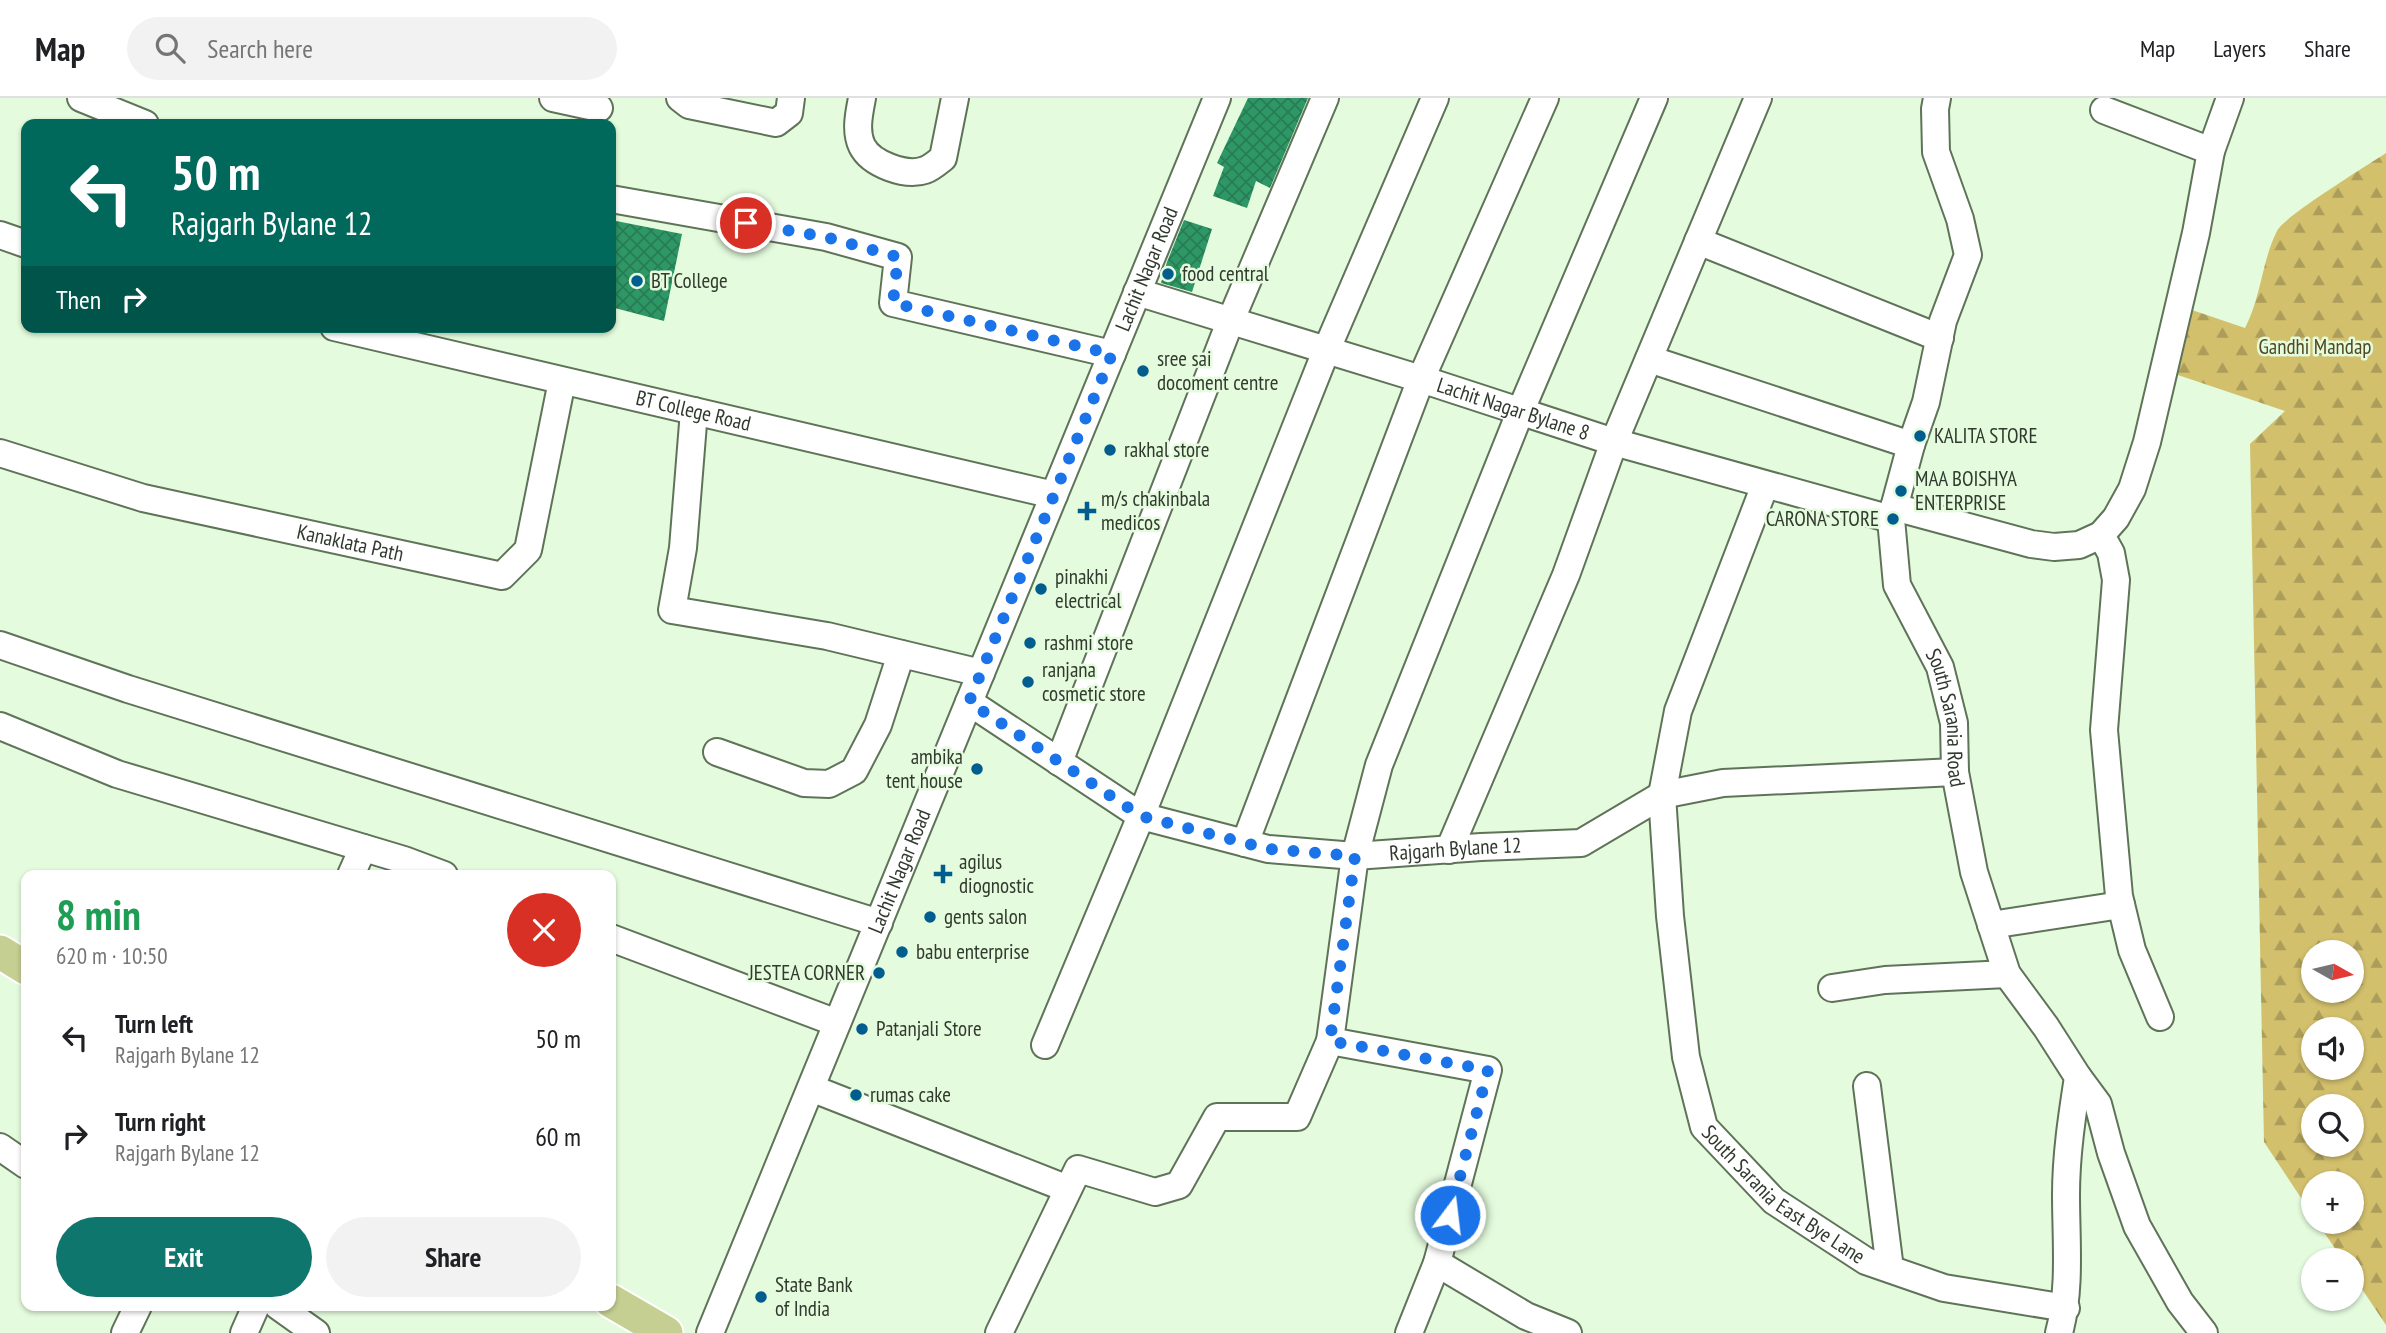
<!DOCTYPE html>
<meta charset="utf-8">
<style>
body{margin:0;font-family:"PT Sans Narrow",sans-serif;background:#f2f2f2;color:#202124;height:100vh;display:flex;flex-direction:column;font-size:26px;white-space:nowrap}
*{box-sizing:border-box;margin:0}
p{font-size:23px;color:#757577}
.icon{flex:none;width:38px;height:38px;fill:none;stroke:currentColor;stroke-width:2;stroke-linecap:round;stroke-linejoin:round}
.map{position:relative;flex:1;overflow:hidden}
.details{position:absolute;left:21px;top:772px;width:595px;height:441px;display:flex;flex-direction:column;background:#fff;border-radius:14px;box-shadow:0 2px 5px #0004}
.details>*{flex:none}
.hud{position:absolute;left:21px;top:21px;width:595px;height:214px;border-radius:14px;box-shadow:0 2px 5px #0004;background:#00695c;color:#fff;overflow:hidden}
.needle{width:46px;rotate:98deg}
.tools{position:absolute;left:2301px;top:842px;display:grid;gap:14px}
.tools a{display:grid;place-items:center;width:63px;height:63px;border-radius:50%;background:#fff;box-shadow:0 2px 5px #0004;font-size:35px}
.pin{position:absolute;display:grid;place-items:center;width:60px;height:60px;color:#fff;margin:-30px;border:4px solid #fff;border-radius:50%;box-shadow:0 2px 7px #0007}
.me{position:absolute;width:77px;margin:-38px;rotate:15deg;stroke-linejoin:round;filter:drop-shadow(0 0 5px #0008)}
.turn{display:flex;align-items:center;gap:24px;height:147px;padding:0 35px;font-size:32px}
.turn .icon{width:91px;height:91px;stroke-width:2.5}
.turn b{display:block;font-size:49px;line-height:60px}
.then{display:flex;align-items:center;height:66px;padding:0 35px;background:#0003;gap:14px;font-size:26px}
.round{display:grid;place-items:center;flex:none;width:74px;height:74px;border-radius:37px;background:#f2f2f2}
.summary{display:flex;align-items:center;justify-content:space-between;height:119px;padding:0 35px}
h1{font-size:42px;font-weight:700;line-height:52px;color:#1e9e55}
.primary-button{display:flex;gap:14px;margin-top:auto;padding:14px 35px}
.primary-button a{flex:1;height:80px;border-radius:42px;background:#0f766e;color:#fff;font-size:28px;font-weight:700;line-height:80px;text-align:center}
.primary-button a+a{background:#f2f2f2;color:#202124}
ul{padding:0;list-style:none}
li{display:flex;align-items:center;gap:21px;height:98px;padding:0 35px}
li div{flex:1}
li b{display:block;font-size:26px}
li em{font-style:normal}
header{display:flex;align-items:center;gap:42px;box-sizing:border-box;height:98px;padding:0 35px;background:#fff;border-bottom:2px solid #e0e0e0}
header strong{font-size:33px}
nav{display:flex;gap:38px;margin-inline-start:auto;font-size:24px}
.search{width:490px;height:63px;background:#f2f2f2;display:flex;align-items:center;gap:18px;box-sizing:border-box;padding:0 24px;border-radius:38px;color:#757577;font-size:26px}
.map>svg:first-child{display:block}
.forest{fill:url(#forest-firs);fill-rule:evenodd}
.building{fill:url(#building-cross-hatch)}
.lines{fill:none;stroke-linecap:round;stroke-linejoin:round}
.minor-casing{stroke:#5f7359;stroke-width:30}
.major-casing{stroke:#fff;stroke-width:37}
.minor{stroke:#fff;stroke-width:26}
.major{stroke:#c5cf92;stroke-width:33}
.route{stroke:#1a73e8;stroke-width:12;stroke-dasharray:0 21.6}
.poi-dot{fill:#005d8e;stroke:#e4fbdd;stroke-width:2.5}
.labels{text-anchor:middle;stroke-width:5;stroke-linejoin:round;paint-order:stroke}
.street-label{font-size:21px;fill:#313a2e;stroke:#e4fbdd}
.poi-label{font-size:21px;fill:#313a2e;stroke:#e4fbdd;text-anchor:start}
.park-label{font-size:21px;fill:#524920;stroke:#e4fbdd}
</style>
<header>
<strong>Map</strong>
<div class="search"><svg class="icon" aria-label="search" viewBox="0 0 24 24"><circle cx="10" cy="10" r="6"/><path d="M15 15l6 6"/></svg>Search here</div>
<nav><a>Map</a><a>Layers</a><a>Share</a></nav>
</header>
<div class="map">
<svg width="2386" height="1235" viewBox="0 0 2386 1235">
<defs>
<pattern id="forest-firs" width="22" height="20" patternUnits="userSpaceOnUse" patternTransform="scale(1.75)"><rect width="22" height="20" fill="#d3c06d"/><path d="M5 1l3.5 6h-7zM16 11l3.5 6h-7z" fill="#ac9d5a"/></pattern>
<pattern id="building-cross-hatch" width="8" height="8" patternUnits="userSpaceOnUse" patternTransform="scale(1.75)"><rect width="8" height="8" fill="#2e9766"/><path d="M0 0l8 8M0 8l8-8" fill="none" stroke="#287c54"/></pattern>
</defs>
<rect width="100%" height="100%" fill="#e4fbdd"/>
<path class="forest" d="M2386,55V1227L2352,1176V1162H2343L2317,1124H2352V1085H2314L2313,1118L2264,1044L2250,346L2285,313L2169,274L2189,211L2245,230C2261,200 2262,162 2277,133C2283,119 2368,67 2386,55ZM2314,854H2352V892H2314ZM2314,931H2352V970H2314ZM2314,1008H2352V1046H2314Z"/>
<path class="building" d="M1248,0H1308L1270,90L1256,83L1247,110L1213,98L1224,69L1217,65Z
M611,122L682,136L664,223L611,209Z
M1184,122L1212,131L1192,194L1161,185L1167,164Z"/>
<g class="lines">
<defs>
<g id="minor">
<path d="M81,0L145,26"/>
<path d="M553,0L599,10"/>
<path d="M680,0L689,7L776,25L789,15L791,0"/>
<path d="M862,0C859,16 855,33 862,48C871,66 906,79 925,72C931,70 938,64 943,60L955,0"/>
<path id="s1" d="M1937,0L1935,11L1936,54L1960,121L1968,157L1943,223L1926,304L1911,347L1891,421L1897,487L1940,569L1954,625L1955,674L1974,774L2007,876L2046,929L2078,979C2072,1018 2066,1057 2066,1097C2066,1142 2071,1191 2059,1235"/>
<path d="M2104,12L2211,53"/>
<path d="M611,101L826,139L898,159L893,205L1112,256"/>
<path d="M0,137L26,146"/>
<path d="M1698,143L1940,240"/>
<path id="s2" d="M1137,194L1421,281L1614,344L1891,421"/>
<path id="s3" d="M334,229L1054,397"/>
<path d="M1649,261L1911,347"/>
<path d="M694,313L683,450L672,512L827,538L981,575"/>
<path id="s4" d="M0,355L143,400L502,478L528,452L562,283"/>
<path id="s5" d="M1765,387L1678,613L1662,697L1670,818L1686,959L1704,1029L1774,1103L1866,1163L1944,1190L2066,1210"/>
<path d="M1894,409L2031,446L2054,449L2079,447L2101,437L2116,420L2132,391L2147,344L2196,135L2211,53L2230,0"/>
<path d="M2101,437L2111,455L2116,482L2104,632L2119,798L2132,852L2160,919"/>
<path d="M0,547L128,591L879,825"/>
<path d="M969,604L1141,718L1268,751L1355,758L1379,667L1521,312L1654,0"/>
<path d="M0,628L117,676L404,762L444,777"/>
<path d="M717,654L804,685L829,686L854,673L878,627L901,556"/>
<path d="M1059,664L1230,224L1325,0"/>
<path d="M1245,745L1421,281L1545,0"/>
<path d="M1449,752L1566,477L1614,344L1758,0"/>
<path d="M351,777L363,750"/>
<path d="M1991,827L2121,807"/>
<path d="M611,840L837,925"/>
<path d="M1832,890L1885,882L2007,876"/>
<path d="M1045,947L1141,718L1326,253L1435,0"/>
<path d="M2078,979L2098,1006L2111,1055L2137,1128L2180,1204L2204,1235"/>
<path d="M1867,988L1890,1171"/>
<path d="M811,990L1068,1091"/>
<path d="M0,1049L26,1067"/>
<path d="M1437,1165L1526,1218L1568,1235"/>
<path d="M278,1208L316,1235"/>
<path d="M125,1235L138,1208"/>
<path d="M244,1235L256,1208"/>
<path id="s6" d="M710,1235L1217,0"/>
<path d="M999,1235L1078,1071L1155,1094L1179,1087L1217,1019H1297L1330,943"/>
<path id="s7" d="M1409,1235L1437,1165L1488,972L1330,943L1355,758L1481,749L1581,745L1662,697L1723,685L1955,674"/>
</g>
<path id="major" d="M0,854L26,870
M611,1203L666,1235"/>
</defs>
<use href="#minor" class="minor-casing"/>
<use href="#major" class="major-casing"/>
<use href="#minor" class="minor"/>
<use href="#major" class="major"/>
</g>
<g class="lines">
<path class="route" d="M746,125L826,139L898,159L893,205L1112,256L969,604L1141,718L1268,751L1355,758L1330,943L1488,972L1450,1117"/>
</g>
<g class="poi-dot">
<circle cx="1168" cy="176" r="7"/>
<circle cx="637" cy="183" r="7"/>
<circle cx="1143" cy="273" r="7"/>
<circle cx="1920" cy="338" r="7"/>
<circle cx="1110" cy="352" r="7"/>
<circle cx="1901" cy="393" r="7"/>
<path d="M1083.5 402.5h7v7h7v7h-7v7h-7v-7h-7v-7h7z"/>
<circle cx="1893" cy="421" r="7"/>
<circle cx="1041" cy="491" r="7"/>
<circle cx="1030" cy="545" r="7"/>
<circle cx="1028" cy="584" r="7"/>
<circle cx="977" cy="671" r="7"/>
<path d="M939.5 765.5h7v7h7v7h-7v7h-7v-7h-7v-7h7z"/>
<circle cx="930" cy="819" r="7"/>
<circle cx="902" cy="854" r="7"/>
<circle cx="879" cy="875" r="7"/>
<circle cx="862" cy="931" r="7"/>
<circle cx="856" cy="997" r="7"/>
<circle cx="761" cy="1199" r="7"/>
</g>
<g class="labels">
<g class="street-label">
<text dy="7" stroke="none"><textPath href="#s6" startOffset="1150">Lachit Nagar Road</textPath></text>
<text dy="7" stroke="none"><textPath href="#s2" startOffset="394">Lachit Nagar Bylane 8</textPath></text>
<text dy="7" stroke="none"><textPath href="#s3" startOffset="369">BT College Road</textPath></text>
<text dy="7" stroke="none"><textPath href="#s4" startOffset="362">Kanaklata Path</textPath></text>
<text dy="7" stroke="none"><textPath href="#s1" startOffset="648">South Sarania Road</textPath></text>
<text dy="7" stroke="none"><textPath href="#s7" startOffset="723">Rajgarh Bylane 12</textPath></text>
<text dy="7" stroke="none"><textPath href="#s6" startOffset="499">Lachit Nagar Road</textPath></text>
<text dy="7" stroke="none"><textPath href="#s5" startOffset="768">South Sarania East Bye Lane</textPath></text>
</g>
<g class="poi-label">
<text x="1182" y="183">food central</text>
<text x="651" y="190">BT College</text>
<text x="1157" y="268">sree sai<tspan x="1157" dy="24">docoment centre</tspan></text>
<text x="1934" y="345">KALITA STORE</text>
<text x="1124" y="359">rakhal store</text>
<text x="1915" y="388">MAA BOISHYA<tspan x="1915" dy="24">ENTERPRISE</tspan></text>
<text x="1101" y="408">m/s chakinbala<tspan x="1101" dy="24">medicos</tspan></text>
<text x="1879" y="428" text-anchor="end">CARONA STORE</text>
<text x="1055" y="486">pinakhi<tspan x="1055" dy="24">electrical</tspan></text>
<text x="1044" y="552">rashmi store</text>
<text x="1042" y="579">ranjana<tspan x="1042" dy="24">cosmetic store</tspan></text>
<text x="963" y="666" text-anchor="end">ambika<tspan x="963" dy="24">tent house</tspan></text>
<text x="959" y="771">agilus<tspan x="959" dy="24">diognostic</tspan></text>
<text x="944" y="826">gents salon</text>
<text x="916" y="861">babu enterprise</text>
<text x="865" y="882" text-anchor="end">JESTEA CORNER</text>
<text x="876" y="938">Patanjali Store</text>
<text x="870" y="1004">rumas cake</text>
<text x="775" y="1194">State Bank<tspan x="775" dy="24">of India</tspan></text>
</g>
<g class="park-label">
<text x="2315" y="256">Gandhi Mandap</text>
</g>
</g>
</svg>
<div class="tools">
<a><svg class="needle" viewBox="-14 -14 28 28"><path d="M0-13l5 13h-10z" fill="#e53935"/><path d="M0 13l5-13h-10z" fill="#757577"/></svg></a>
<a><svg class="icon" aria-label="sound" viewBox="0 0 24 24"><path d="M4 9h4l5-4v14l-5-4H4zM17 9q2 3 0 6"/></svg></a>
<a><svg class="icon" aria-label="search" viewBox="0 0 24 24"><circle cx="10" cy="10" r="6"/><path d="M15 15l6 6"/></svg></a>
<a>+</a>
<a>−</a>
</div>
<div class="pin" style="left:746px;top:125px;background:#d93025"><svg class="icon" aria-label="arrive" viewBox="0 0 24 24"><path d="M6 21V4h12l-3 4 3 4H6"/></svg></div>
<svg class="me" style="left:1450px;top:1117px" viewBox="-20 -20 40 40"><circle r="17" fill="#1a73e8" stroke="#fff" stroke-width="3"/><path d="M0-11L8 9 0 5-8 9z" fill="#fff"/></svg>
<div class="hud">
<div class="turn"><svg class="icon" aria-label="left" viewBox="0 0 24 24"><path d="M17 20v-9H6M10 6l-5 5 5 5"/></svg><div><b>50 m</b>Rajgarh Bylane 12</div></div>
<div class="then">Then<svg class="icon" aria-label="right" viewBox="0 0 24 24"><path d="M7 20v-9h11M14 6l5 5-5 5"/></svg></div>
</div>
<section class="details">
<div class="summary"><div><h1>8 min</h1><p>620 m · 10:50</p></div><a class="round" style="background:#d93025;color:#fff"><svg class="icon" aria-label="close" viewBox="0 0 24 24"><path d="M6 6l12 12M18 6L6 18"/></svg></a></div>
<ul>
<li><svg class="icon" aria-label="left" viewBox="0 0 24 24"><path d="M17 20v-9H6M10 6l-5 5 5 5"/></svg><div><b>Turn left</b><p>Rajgarh Bylane 12</p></div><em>50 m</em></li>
<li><svg class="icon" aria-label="right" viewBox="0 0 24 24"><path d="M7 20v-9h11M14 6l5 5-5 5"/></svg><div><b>Turn right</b><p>Rajgarh Bylane 12</p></div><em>60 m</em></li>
</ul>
<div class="primary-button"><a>Exit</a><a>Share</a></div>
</section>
</div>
